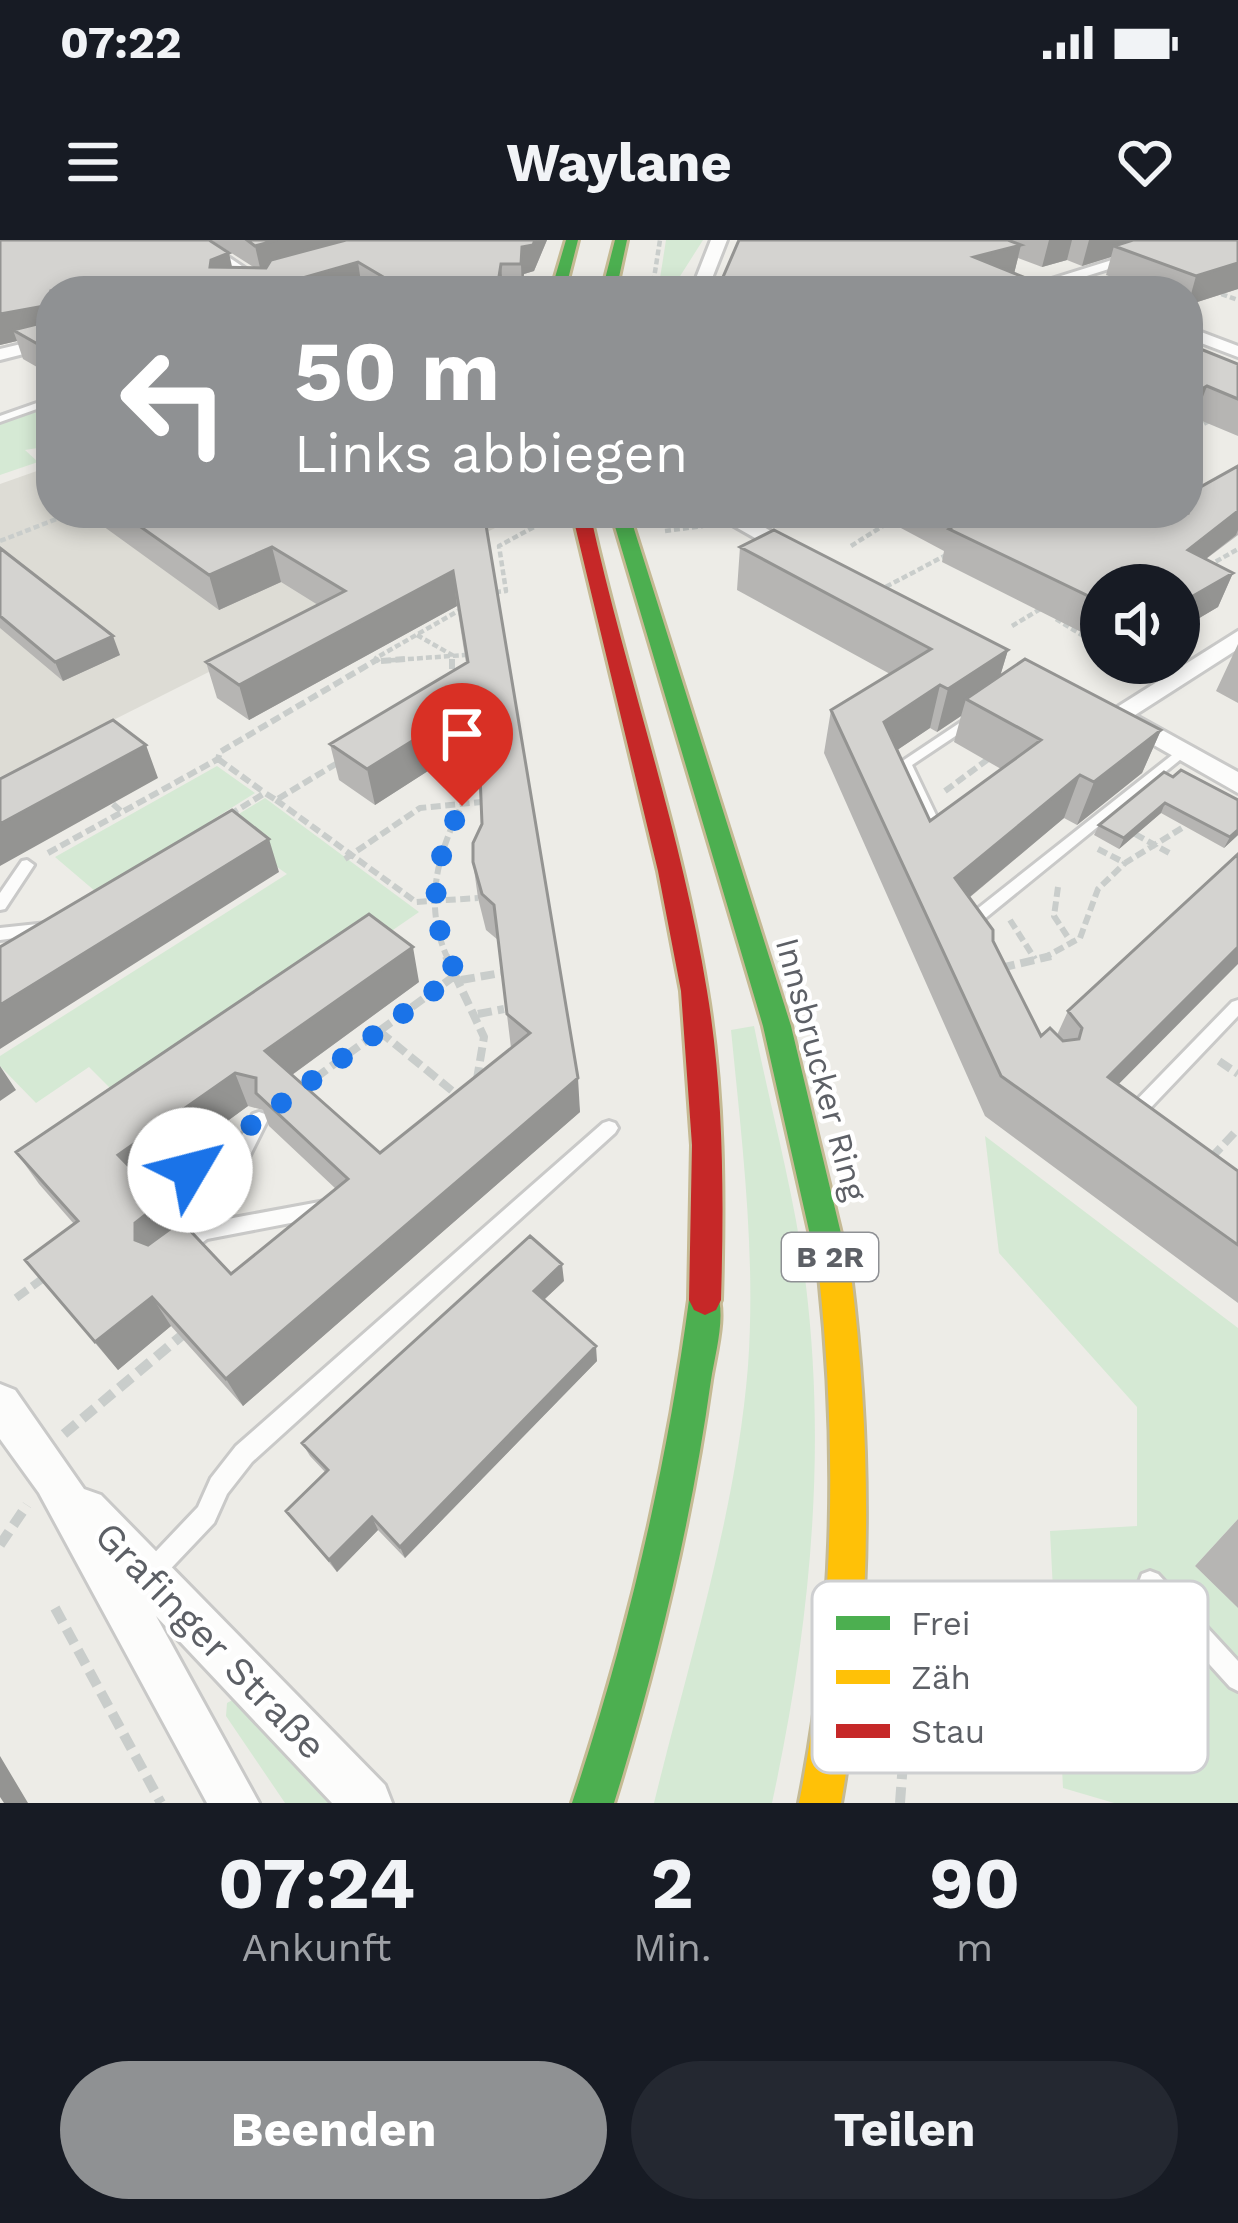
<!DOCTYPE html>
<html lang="de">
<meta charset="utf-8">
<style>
body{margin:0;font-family:"Work Sans",sans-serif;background:#242831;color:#f1f3f6;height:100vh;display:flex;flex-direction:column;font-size:45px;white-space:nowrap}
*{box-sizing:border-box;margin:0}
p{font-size:39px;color:#9ea1a6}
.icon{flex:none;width:66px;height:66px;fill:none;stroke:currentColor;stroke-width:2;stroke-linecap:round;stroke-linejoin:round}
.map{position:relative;height:1563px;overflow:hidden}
.details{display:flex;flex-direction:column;background:#171b24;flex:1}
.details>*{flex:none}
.hud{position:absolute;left:36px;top:36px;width:1167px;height:252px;border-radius:48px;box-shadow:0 6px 18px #0003;background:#8f9193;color:#fff;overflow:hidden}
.controls{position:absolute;left:1080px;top:324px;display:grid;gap:24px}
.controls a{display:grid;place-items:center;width:120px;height:120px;border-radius:50%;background:#171b24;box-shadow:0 6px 18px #0003;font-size:60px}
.pin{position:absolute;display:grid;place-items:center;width:102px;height:102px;color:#fff;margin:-123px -51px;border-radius:50% 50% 50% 0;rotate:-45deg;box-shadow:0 0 12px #0007}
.pin .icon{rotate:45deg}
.me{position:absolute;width:132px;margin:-66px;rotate:53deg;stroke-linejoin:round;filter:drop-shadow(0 0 9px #0008)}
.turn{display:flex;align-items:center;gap:42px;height:252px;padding:0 60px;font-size:54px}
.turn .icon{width:156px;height:156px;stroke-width:2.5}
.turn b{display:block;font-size:84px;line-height:102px}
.eta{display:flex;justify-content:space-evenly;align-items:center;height:204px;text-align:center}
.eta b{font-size:72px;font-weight:700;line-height:84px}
.action{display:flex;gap:24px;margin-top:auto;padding:24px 60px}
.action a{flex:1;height:138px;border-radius:72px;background:#8f9193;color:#fff;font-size:48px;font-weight:700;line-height:138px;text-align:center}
.action a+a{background:#242831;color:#f1f3f6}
.status{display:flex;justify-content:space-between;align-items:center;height:84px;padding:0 60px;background:#171b24;direction:ltr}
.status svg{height:33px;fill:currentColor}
header{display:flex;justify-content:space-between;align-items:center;height:156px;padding:0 60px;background:#171b24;font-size:54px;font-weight:700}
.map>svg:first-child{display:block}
.education{fill:#dddcd5}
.green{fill:#d5e9d4}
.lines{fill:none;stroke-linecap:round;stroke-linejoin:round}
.lane-casing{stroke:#c9c9c8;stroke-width:6}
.street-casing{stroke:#c9c9c8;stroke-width:6}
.fast-casing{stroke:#c5ba94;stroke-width:6}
.slow-casing{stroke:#c5ba94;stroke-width:6}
.jam-casing{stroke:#c5ba94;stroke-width:6}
.path-far3{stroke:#c9cdcb;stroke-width:4.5;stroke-dasharray:6 3;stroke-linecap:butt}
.path-far2{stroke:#c9cdcb;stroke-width:6;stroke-dasharray:10 4.5;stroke-linecap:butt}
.path-far1{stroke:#c9cdcb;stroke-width:8;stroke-dasharray:14 6;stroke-linecap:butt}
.path{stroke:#c9cdcb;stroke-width:10;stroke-dasharray:16 8;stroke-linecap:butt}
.lane{fill:#fcfcfb;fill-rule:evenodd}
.street{fill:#fcfcfb;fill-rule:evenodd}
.fast{fill:#4caf50;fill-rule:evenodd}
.slow{fill:#ffc107;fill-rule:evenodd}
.jam{fill:#c62828;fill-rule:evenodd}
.wall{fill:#b6b5b3;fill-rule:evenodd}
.shaded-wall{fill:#949492}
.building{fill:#d4d3d0;stroke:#949492;stroke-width:3;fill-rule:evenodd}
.route{stroke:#1a73e8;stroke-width:21;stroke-dasharray:0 37.8}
.labels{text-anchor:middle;stroke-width:9;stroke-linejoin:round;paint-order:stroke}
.shield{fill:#fff;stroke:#8e9094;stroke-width:3}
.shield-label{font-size:30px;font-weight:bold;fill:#5d6066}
.street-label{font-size:33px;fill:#5d6066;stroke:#fff}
.near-street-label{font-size:39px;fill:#5d6066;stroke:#fff}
.key{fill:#fff;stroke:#cecfd1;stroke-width:3}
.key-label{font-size:33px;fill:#5d6066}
</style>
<div class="status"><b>07:22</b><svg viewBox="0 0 49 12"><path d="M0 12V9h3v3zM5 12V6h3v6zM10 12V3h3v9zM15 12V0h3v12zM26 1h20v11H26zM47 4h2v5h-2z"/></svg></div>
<header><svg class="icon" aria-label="menu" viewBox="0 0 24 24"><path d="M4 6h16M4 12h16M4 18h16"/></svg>Waylane<svg class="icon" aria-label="heart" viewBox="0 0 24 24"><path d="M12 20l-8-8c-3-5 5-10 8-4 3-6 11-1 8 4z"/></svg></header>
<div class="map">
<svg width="1238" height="1563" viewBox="0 0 1238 1563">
<rect width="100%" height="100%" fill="#edece7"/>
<path class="education" d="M51,226V273H525L0,537V244Z"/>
<path class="green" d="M666,0H703L677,41L676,51H658Z
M51,167V206L25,210L38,222L0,235V184Z
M217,526L255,553L209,582L183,618L109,663L55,617Z
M265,558L419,672L132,870L89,827L36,863L0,826V816L287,634L219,586Z
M754,786C771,871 796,959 806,1046C827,1220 809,1392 772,1563H654C689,1420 736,1274 748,1126C756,1014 742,902 731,790Z
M985,896L1238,1088V1279L1195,1326L1238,1368V1563H1114L1063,1548L1050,1291L1137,1286V1167L999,1013Z
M236,1458L249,1462L330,1563H285L226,1476L227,1463Z"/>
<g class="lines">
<defs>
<path id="lane" d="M51,158V164L0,182V176Z
M973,474L980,478L978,481L912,525L946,596L944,599H934L898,524Z
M1181,508L1188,512L1186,515L972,689H962L959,685L962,681Z
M27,620L34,625L5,669L0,670V653L22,621Z
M47,683L55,689L52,693L0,700V688Z
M1238,760V776L1138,881L1132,883L1126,881L1123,876L1126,871L1232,762Z
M259,872L265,874L268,879L217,981L325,961L332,963L334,969L332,975L207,999L180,1019L173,1016L170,1010L173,1004L195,986L253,874Z
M609,881L615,883L618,888L615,893L252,1222L227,1254L214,1283L159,1341L151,1344L143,1341L140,1333L143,1325L198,1267L211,1238L236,1206L603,883Z
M1150,1331L1158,1334L1238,1421V1451L1230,1447L1142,1350L1139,1342L1142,1334Z"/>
<path id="street" d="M184,0H203L279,51H260Z
M711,0H727L707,51H691Z
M1176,0H1201L1039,51H1013Z
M1188,87L1238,106V117L1188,98Z
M51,97V107L0,120V109Z
M711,273H739L811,314L808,319H792Z
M1238,391V409L1135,475L1238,532V553L1103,476Z
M0,1144L15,1150L84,1249L101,1255L385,1545L392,1563H332L156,1376L259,1563H207L39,1253L0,1199Z"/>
<path id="fast" d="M566,0H578L565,51H551Z
M615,0H627L616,51H602Z
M611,273H629L791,786L851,1035L846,1045L835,1049L824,1045L819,1035L763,786Z
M705,1045L716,1050C727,1074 715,1114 711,1140C691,1284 657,1424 614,1563H572C627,1398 666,1232 689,1060L694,1050Z"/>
<path id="slow" d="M835,1021L846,1025L851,1035C873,1213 872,1386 841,1563H799C834,1386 838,1214 819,1035L824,1025Z"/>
<path id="jam" d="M572,273H590C625,433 681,589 707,751C724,853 724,957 721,1060L716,1070L705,1075L694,1070L689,1060L692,905L681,751L658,631Z"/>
</defs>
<use href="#lane" class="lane-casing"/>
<use href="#street" class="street-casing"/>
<use href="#fast" class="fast-casing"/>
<use href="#slow" class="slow-casing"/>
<use href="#jam" class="jam-casing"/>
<path class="path-far3" d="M652,51L660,0
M1213,51L1238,60
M1188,192L1213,179
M478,286L504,273
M665,291L703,286
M0,301L72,273
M851,306L894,279L884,273
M1208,326L1238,309
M878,351L950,313
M495,352L506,351L499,306L545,281
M1056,379L1101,407
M1012,386L1047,365
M417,395L452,415V422
M381,421L465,415
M379,422L376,418L465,367"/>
<path class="path-far2" d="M452,419V439
M381,421L405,419
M218,519L265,553
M945,551L991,517
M276,560L416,662L478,658
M113,564L122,572
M229,575L265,553L276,560L344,519
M1135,594L1171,614
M1098,609L1125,623L1182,588
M48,613L218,519L220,512L378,419
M345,619L420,568L481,562
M1058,647L1054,676L1073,705
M1010,680L1035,719
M448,719C423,666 437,615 462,565
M1042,719L1080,698L1098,649L1125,623"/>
<path class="path-far1" d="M446,716L484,797L477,839
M1001,728L1051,716
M461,740L501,733
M478,774L504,769
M379,791L461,858
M1219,821L1238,834
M299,850L457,734
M1211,918L1238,889
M149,960L204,919
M16,1058L45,1037"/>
<path class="path" d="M64,1194L186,1092
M0,1305L27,1265
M55,1368L161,1563
M900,1563L910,1427"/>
<use href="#lane" class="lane"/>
<use href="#street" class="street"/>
<use href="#fast" class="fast"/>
<use href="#slow" class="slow"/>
<use href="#jam" class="jam"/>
</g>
<path class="wall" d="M0,0L232,28H255L211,0H547L534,31L524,34L522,51H365L362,49L51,51V135L23,119L17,101L0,105Z
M739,0H1238V49L1188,65V51H1149L1106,35L1111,17L1082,26L1067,20L1042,27L1018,18L1014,33Z
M1188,104L1238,124V196L1195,178L1188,182Z
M1238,226V295L1206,319L1233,333L1218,367L1179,390V345H1101V402L942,322L944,311L899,287L901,273H1188Z
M85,273H260L266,276L484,273L580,872L243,1166L171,1086L118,1130L25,1020L74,984L39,944L16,912L419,742L292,835L380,913L511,808L498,700L486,690L478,658L473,622L482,584L479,498L375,565L339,540L330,504L466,423L457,366L249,480L217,458L206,422L318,365L281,342L219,370ZM248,866L263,870L269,886L336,949L231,1034L176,985L144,942Z
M740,307L1008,410L1000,436L1161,490L1142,533L1077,585L1064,578L969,658L1041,796L1057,795L1068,771L1238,614L1118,845L1238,931V1063L985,876L824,513L831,470L890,434L737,350ZM961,476L954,502L1001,529L930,581L897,510L930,488L937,492Z
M0,308L120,415L63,441L0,388Z
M1238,404V463L1216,451Z
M1173,537L1238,560V595L1224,608L1161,573L1119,609L1094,595L1099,585Z
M564,1041L544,1060L597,1121L405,1318L378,1290L337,1332L286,1271L326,1233L310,1216L302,1203Z
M1238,1279V1368L1195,1326Z"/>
<path class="shaded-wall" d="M277,0H384L261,32L255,6Z
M535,0H547L534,31L524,34L522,51L521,24L522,7Z
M1049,0H1072L1067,20L1042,27Z
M1089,0H1166L1114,6L1111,17L1082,26Z
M1021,5L1014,34L974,17Z
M229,13L235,40L210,27L211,20Z
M358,22L362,49L355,51H257Z
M1238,23V49L1188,65L1196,36Z
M501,24L503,51H492Z
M44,66L51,85L13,90L17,101L0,105V74Z
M1207,146L1195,178L1188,182V157Z
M1238,271V290L1236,295L1174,344L1188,310Z
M272,307L281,342L219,370L209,335Z
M453,331L457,366L249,480L239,445Z
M1233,333L1218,367L1179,390V364Z
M113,396L120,415L63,441L55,422Z
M1008,410L995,453L966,459L961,476L937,492L948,449Z
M940,445L930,488L875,525L884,482Z
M477,461L481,497L375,565L367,529Z
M1161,490L1142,533L1077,585L1094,542Z
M146,505L158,538L0,626V584Z
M1080,535L1064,578L942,680L955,638Z
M1165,563L1161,573L1119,609L1124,598Z
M1238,590V595L1224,608L1230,597Z
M269,599L279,632L0,809V765Z
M413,707L419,742L278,845L265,811Z
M1238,707V724L1086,877L1108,837Z
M0,826L16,850L0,861Z
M235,833L248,866L137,947L118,915Z
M578,838L580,872L243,1166L226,1139Z
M163,961L180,992L154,1014L135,1000V983Z
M562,1024L564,1041L536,1067L534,1051Z
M152,1057L171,1086L118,1130L95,1102Z
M596,1106L597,1121L405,1318L400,1307Z
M372,1277L378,1290L337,1332L329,1320Z
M0,1516L28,1563H4L0,1557Z"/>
<path class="building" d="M0,0H209L229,13L211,20L210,27L266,28L271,20L346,0H535L533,5L522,7L521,24H501L497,49L492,51H407L358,22L257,51H51L50,111L13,90L45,82L44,66L0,74Z
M247,0H277L255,6Z
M739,0H1008L1021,5L974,17L1058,51H717Z
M1133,0H1238V23L1196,36L1114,6Z
M1188,104L1238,124V159L1207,146L1188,157Z
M1238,226V271L1188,310L1233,333L1179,364V345H1101V362L949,289L960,282L942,273H1188V254Z
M121,273H260L266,276L273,273H484L578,838L226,1139L152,1057L95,1102L25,1020L78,981L16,912L369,674L413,707L265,811L380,913L530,793L507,774L494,665L482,654L473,622V603L482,584L477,461L367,529L330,504L468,422L453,331L239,445L206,422L345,351L272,307L209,335ZM235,833L256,838V853L348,939L231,1034L181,981L148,1005L135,1000V983L163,961L118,915Z
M774,290L1008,410L948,449L940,445L884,482L930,581L1041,500L966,459L1025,419L1161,490L1094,542L1080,535L955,638L993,690V701L1041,796L1050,788L1063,801L1079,799L1082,788L1068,771L1238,614V707L1108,837L1238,931V1005L1001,836L831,470L931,409L740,307Z
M0,308L113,396L55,422L0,376Z
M113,480L146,505L0,584V539Z
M1181,530L1238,560V590L1230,597L1165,563L1124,598L1099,585L1164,532L1173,537Z
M232,570L269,599L0,765V707Z
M530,996L562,1024L534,1051L596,1106L400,1307L372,1277L329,1320L286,1271L328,1230L302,1203Z"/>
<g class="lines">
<path class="route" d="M190,930L457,734C425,677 432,621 462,566"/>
</g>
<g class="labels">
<rect class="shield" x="782" y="993" width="96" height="48" rx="9"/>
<g class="shield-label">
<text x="830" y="1027">B 2R</text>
</g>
<g class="street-label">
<text transform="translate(822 829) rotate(75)" y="12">Innsbrucker Ring</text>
</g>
<g class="near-street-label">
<text transform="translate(211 1400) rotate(46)" y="14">Grafinger Straße</text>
</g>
</g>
<rect x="812" y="1341" width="396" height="192" rx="18" class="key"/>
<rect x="836" y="1376" width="54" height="14" fill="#4caf50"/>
<rect x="836" y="1430" width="54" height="14" fill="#ffc107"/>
<rect x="836" y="1484" width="54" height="14" fill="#c62828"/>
<g class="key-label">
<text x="911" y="1395">Frei</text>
<text x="911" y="1449">Zäh</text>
<text x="911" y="1503">Stau</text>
</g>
</svg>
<div class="controls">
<a><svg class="icon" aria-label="sound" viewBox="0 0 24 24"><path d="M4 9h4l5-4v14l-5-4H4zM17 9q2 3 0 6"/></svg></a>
</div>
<div class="pin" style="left:462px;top:566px;background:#d93025"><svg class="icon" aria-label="arrive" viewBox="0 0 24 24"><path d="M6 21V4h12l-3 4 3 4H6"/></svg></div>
<svg class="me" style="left:190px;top:930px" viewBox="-20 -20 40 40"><circle r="19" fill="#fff"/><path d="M0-13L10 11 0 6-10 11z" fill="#1a73e8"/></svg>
<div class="hud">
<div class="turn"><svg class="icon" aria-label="left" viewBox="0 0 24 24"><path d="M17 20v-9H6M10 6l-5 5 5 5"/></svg><div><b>50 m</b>Links abbiegen</div></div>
</div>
</div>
<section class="details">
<div class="eta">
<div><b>07:24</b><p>Ankunft</p></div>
<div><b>2</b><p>Min.</p></div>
<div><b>90</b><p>m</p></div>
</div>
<div class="action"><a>Beenden</a><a>Teilen</a></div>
</section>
